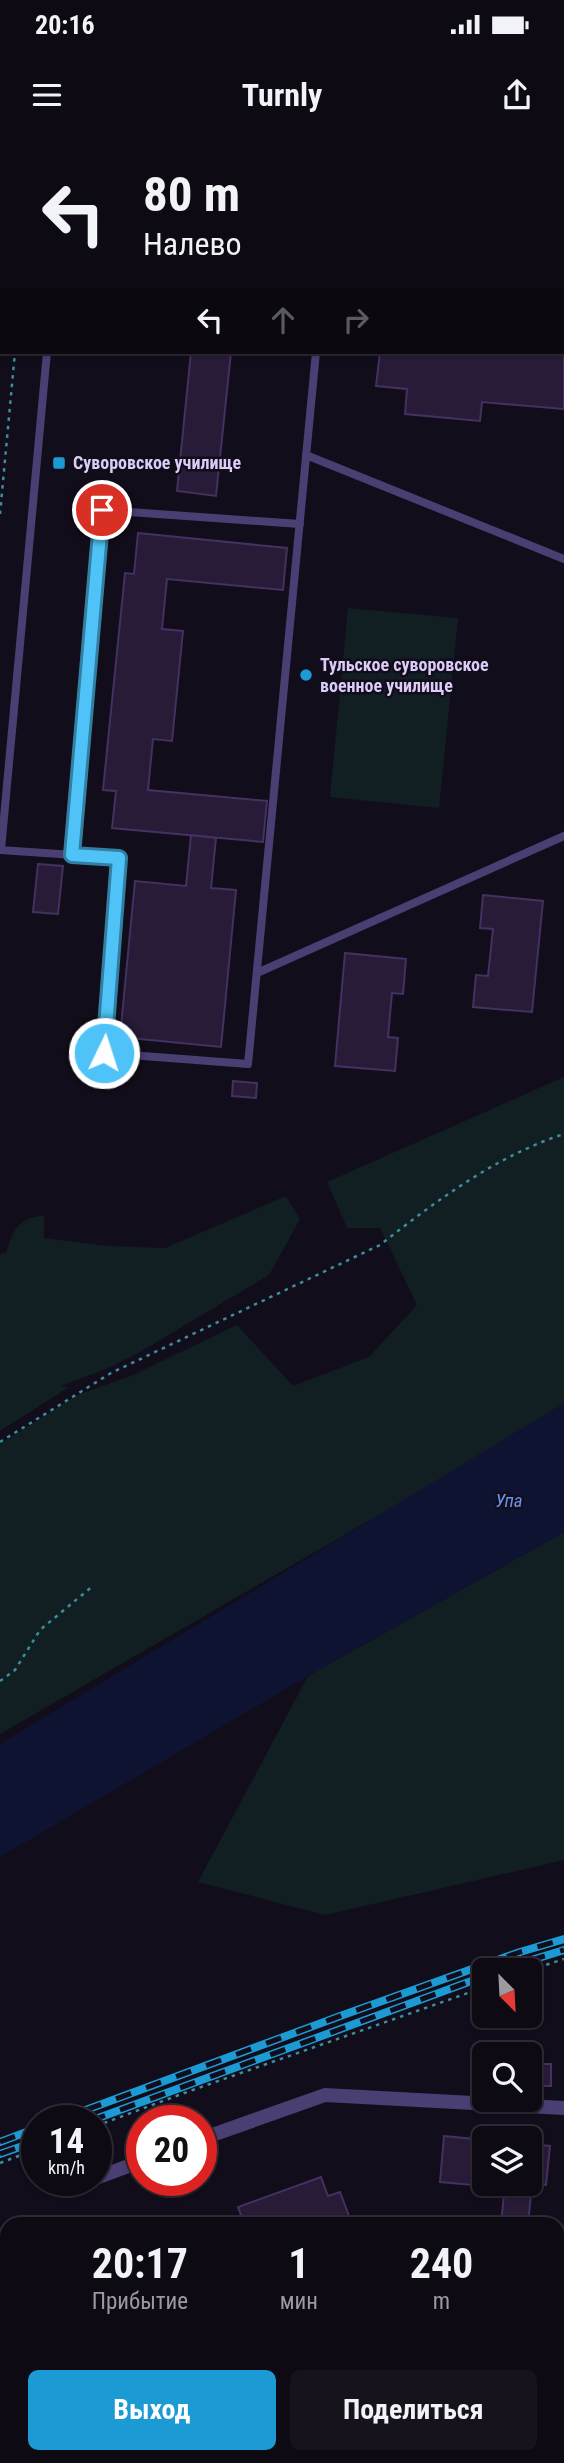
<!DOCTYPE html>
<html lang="ru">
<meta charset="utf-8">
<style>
body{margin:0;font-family:"Roboto Condensed",sans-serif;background:#17131d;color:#f1f3f6;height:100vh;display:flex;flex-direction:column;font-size:26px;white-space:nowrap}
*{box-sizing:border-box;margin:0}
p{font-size:23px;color:#9b9aa0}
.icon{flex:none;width:38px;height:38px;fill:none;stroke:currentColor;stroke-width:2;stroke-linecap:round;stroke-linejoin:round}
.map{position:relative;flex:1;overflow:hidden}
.side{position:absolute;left:0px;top:2077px;width:565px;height:247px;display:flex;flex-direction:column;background:#0e0a14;border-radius:21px 21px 0 0;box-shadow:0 2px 5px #0004,0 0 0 2px #2e2b34}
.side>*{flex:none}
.top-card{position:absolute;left:0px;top:0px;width:565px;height:214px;box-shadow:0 2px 5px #0004,0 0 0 2px #2e2b34;background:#0e0a14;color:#f1f3f6;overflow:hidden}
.needle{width:46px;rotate:156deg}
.tools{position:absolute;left:472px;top:1818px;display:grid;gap:14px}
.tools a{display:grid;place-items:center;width:70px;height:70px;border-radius:10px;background:#0e0a14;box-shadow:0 2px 5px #0004,0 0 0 2px #2e2b34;font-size:35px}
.speed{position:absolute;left:21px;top:1965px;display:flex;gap:14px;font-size:35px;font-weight:700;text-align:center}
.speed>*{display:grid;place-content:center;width:91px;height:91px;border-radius:50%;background:#0e0a14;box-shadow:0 2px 5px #0004,0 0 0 2px #2e2b34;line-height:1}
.speed small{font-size:18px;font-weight:400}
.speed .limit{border:10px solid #d22;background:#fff;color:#111}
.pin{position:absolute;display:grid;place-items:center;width:60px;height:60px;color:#fff;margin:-30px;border:4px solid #fff;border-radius:50%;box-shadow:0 2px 7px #0007}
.me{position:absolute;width:77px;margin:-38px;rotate:4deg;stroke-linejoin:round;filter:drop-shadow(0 0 5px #0008)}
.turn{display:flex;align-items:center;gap:24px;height:147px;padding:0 28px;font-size:32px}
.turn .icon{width:91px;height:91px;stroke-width:2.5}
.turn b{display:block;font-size:49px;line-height:60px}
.lanes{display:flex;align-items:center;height:66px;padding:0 28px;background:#0003;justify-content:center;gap:35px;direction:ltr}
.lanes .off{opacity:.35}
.eta{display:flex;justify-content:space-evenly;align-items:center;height:119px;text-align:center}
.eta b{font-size:42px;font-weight:700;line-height:49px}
.action{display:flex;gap:14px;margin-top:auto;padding:14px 28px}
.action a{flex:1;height:80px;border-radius:10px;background:#1c9ad4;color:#fff;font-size:28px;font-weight:700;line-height:80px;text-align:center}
.action a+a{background:#17131d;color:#f1f3f6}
.status{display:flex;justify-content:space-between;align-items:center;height:49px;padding:0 35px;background:#0e0a14;direction:ltr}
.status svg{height:19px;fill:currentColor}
header{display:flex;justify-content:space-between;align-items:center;height:91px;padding:0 28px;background:#0e0a14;font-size:32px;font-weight:700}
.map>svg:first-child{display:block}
.green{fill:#111f23}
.water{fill:#0e1332}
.building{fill:#271b38;stroke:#443061;stroke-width:2}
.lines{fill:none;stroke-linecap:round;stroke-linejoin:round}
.path{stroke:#3b8e9d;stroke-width:2.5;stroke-dasharray:3.5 5;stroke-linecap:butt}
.service{stroke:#4b3e73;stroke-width:8}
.minor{stroke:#4b3e73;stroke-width:14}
.rail-casing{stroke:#1c9ad4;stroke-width:8}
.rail{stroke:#120d1a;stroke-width:5;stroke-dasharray:16;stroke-linecap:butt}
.route-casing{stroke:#337fa1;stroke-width:18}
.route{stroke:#4fc3f7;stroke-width:12}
.poi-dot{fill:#1c9ad4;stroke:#120d1a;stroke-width:2.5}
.labels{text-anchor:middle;stroke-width:5;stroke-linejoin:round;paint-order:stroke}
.poi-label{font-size:18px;font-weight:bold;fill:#dbccf8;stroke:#120d1a;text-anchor:start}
.water-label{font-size:19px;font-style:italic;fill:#6792eb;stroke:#120d1a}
</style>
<div class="status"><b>20:16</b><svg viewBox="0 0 49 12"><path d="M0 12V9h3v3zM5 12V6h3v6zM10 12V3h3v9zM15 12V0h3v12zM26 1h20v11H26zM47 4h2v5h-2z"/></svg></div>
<header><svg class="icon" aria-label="menu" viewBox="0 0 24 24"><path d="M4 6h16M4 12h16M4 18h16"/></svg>Turnly<svg class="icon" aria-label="share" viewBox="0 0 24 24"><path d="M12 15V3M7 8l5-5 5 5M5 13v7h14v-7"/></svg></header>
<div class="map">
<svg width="564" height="2323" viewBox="0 0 564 2323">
<rect width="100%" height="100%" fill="#120d1a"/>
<path class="green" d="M348,468L458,478L439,668L330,657Z
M564,937V1268L0,1594V1304L77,1255L133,1235L237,1185L293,1246L369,1217L417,1165L380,1088H347L327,1042Z
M286,1056L300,1079L269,1135L140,1212L106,1229L60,1246L69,1247L0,1291V1114L6,1112C14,1090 18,1077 44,1076V1098L108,1106L165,1108Z
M564,1392V1720L325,1775L198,1742L308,1536Z"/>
<path class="water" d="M564,1263V1392L308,1536L0,1717V1604Z"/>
<path class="building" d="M564,174V269L482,262L480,281L405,274L407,249L376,246L380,212H564Z
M191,212H231L216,356L177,351Z
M138,393L287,408L283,450L167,439L162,489L183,491L172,601L153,599L148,650L267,661L263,702L112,688L116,651L103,650L125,433L134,434Z
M191,695L216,698L211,748L236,750L221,907L120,897L135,741L186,746Z
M38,724L63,726L58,774L33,772Z
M483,755L543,761L532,872L473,867L476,835L488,836L493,789L480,788Z
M345,813L406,819L403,854L392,853L388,897L398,898L395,931L335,926Z
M233,941L257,943L256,958L232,956Z
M530,1924H551V1946H530Z
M444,1996L485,2000V2032L474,2031L473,2045L440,2042Z
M530,2004L550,2006L546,2045L532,2044L528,2084H501L505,2044H530Z
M321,2037L328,2056L340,2052L352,2084H319L318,2082L310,2084H241L244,2083L238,2067Z
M558,2129L564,2130V2167L558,2168Z
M7,2156V2270L2,2272L0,2267V2159Z
M562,2174L564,2209L558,2210V2175Z"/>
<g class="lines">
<path class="path" d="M0,29H2
M0,374L15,212
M0,1302L111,1233L380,1105C436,1061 496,1016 564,994
M0,1541L15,1530L40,1490L94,1445
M530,1830L564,1819
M96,1986L187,1952L485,1847
M0,2023L37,2009"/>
<path class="service" d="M95,0L120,2
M67,2V0
M306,315L564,419
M0,710L119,718L104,913L248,924L316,212
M1,710L47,212
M72,715L101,370L300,384
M257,833L564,696
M558,2227L564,2226"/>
<path class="minor" d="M201,1999L325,1955L564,1968
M96,2038L142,2021"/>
<defs>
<path id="rail" d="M499,1830L564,1810
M56,1981L343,1875L520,1812L564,1799
M90,1981L485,1836
M0,2002L37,1988
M0,2014L37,2001"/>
</defs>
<use href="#rail" class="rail-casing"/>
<use href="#rail" class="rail"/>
</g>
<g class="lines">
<defs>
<path id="route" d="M102,370L72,715L119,718L104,913"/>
</defs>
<use href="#route" class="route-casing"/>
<use href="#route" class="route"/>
</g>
<g class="poi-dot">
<rect x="52" y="316" width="14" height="14" rx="3.5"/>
<circle cx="306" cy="535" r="7"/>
</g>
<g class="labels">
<g class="poi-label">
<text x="73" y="329">Суворовское училище</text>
<text x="320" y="531">Тульское суворовское<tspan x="320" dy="21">военное училище</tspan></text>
</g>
<g class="water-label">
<text x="509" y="1367">Упа</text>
</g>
</g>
</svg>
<div class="tools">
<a><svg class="needle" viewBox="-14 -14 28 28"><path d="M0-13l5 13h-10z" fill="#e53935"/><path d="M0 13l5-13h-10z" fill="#9b9aa0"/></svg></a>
<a><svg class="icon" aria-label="search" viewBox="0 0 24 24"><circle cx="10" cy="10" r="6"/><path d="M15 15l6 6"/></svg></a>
<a><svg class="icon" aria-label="layers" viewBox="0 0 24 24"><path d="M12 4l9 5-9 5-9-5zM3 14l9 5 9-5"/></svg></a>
</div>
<div class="speed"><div>14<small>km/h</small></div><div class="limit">20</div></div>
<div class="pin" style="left:102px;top:370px;background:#d93025"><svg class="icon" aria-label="arrive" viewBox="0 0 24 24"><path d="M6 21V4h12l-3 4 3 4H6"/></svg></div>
<svg class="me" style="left:104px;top:913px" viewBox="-20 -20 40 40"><circle r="17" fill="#4fc3f7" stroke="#fff" stroke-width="3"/><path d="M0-11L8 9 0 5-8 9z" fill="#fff"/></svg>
<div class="top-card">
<div class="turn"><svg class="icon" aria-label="left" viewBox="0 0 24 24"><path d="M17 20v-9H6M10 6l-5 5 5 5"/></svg><div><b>80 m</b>Налево</div></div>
<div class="lanes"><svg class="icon" aria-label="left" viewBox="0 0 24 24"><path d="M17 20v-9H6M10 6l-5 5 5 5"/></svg><svg class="icon off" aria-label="ahead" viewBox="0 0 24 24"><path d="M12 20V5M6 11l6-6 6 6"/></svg><svg class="icon off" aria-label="right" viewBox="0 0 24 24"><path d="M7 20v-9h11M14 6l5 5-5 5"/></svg></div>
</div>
<section class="side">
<div class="eta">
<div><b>20:17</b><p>Прибытие</p></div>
<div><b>1</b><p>мин</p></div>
<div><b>240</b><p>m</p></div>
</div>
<div class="action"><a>Выход</a><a>Поделиться</a></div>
</section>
</div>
